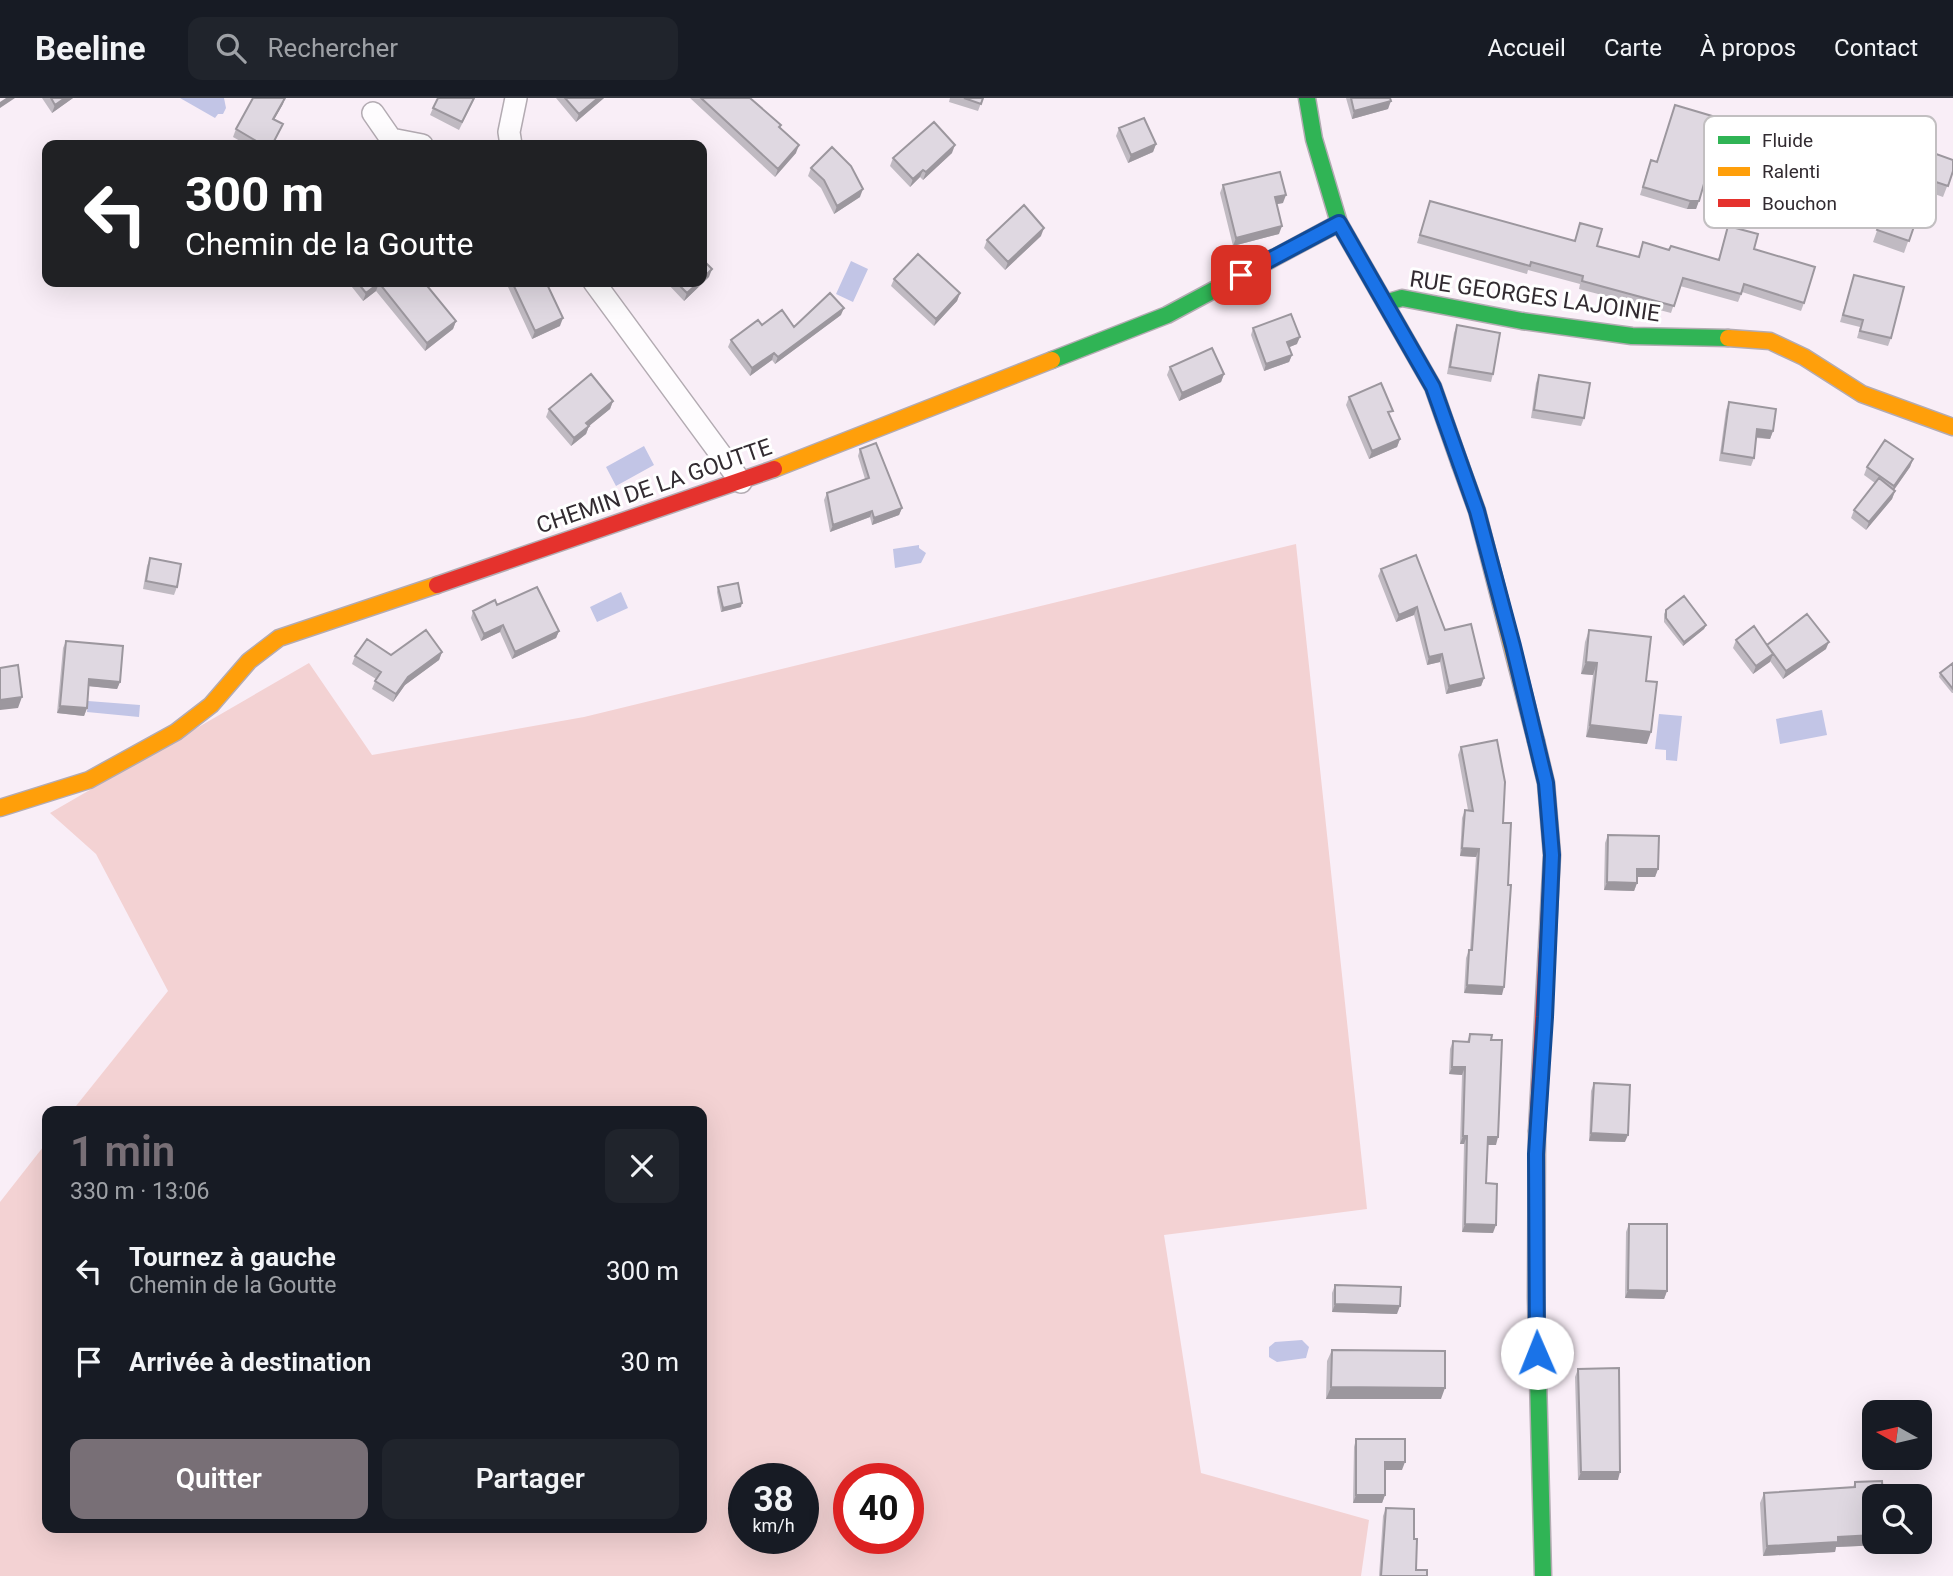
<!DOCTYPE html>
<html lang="fr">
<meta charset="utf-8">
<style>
body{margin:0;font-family:Roboto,sans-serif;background:#20242c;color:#f1f3f6;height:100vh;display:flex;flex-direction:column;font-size:26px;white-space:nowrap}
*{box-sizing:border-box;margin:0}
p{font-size:23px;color:#9ea1a6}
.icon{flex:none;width:38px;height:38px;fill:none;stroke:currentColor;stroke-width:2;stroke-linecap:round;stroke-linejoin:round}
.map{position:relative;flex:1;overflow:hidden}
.side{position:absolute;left:42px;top:1008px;width:665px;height:427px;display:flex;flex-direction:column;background:#171b24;border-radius:14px;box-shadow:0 7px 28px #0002}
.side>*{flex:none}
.guide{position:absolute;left:42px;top:42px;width:665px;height:147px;border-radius:14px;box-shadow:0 7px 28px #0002;background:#202124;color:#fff;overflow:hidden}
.needle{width:46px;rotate:278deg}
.fabs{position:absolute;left:1862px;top:1302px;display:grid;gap:14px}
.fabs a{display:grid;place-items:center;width:70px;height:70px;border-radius:14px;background:#171b24;box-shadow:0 7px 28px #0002;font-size:35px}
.speed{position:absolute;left:728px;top:1365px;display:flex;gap:14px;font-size:35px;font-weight:700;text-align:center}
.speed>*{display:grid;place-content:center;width:91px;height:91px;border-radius:50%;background:#171b24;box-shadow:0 7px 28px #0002;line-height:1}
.speed small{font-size:18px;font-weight:400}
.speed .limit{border:10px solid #d22;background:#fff;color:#111}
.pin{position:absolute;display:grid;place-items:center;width:60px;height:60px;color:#fff;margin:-30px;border-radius:14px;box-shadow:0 4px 10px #0006}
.me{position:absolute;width:77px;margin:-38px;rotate:359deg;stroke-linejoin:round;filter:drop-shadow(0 0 5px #0008)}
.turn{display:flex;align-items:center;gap:24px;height:147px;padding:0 28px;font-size:32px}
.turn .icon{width:91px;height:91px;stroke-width:2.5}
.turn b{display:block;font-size:49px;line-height:60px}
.round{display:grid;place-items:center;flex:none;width:74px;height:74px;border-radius:14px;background:#20242c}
.headline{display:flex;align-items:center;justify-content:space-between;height:119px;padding:0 28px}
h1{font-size:42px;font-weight:600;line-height:52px;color:#786f76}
.primary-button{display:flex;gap:14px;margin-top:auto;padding:14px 28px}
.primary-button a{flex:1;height:80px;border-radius:14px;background:#786f76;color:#fff;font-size:28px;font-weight:600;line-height:80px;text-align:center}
.primary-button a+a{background:#20242c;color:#f1f3f6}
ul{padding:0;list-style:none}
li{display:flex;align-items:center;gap:21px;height:91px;padding:0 28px}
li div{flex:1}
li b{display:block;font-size:26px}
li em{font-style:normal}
header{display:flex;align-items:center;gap:42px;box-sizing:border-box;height:98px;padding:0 35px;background:#171b24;border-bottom:2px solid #363941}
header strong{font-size:33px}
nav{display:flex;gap:38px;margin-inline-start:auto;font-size:24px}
.search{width:490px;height:63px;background:#20242c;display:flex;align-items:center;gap:18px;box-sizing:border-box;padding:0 24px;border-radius:14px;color:#9ea1a6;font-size:26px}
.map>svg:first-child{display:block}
.green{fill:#f3d2d3;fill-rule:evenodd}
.water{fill:#c2c5e6}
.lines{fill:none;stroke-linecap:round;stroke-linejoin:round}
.street-casing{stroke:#b3abb2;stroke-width:24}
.fast-casing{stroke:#b3abb2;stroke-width:19}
.slow-casing{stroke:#b3abb2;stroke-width:19}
.jam-casing{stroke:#b3abb2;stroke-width:19}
.street{stroke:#fefcfe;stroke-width:21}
.fast{stroke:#30b455;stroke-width:16}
.slow{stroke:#ff9f0a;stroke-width:16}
.jam{stroke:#e5322d;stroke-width:16}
.wall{fill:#c0bac2}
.shaded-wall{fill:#9c979e}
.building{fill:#dfd8e1;stroke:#9c979e;stroke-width:2}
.route-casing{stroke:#114b97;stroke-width:18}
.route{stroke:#1a73e8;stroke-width:12}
.labels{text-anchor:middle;stroke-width:6;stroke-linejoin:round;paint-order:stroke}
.street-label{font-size:23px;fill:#322b31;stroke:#fff}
.key{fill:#fff;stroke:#c2bfc1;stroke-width:2}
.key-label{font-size:19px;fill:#322b31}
</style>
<header>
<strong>Beeline</strong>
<div class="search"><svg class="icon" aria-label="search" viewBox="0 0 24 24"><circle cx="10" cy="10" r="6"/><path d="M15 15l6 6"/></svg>Rechercher</div>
<nav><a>Accueil</a><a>Carte</a><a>À propos</a><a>Contact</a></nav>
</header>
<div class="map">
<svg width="1953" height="1478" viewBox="0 0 1953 1478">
<rect width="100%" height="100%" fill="#f9eef7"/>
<path class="green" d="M1296,446L1367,1111L1164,1137L1201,1375L1369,1422L1361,1478H0V1104L47,1044V1430H702V1013H72L168,893L96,756L50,715L309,565L372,657L584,619ZM744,1381H803V1440H744ZM849,1381H908V1440H849Z"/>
<path class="water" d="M180,0H224L226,10L223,16H218L215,20Z
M851,163L868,171L853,204L836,196Z
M644,348L654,367L616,388L606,369Z
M919,447V450L926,455L921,465L895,470L893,451Z
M621,494L628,510L597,524L590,509Z
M88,603L140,607L139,619L87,614Z
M1822,612L1827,637L1780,646L1776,621Z
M1659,616L1682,618L1677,663L1666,662V652L1655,651Z
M1302,1242L1309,1249L1306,1260L1277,1264L1269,1259V1249L1275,1244Z"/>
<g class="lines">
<defs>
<path id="street" d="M373,15L391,41L422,47
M511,47L509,34L516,0
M594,184L741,384"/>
<path id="fast" d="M1307,0L1314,41L1339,125L1433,289L1460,366
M1385,205L1402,200L1522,223L1632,238L1728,240
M1052,262L1167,217L1339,125
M1537,1033L1536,1200L1543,1478"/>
<path id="slow" d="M1728,240L1770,243L1804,259L1862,296L1953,329
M1460,366L1477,413L1536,643
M774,371L1052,262
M0,710L89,682L176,634L211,607L249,563L279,540L437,487"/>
<path id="jam" d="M437,487L774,371
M1536,643L1546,685L1552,757L1537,1033"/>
</defs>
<use href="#street" class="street-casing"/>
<use href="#fast" class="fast-casing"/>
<use href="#slow" class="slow-casing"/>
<use href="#jam" class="jam-casing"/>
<use href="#street" class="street"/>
<use href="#fast" class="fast"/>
<use href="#slow" class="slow"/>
<use href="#jam" class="jam"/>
</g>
<path class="wall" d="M42,0H73L52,15Z
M475,0L459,32L430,17L433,10Z
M556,0H604L576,24Z
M690,0H750L781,27L780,30L796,55L775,79Z
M950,0H983L978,13L949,4Z
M1346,0H1390L1388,11L1352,21Z
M283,6L274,21L283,26L273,47H247L233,39L236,31Z
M1729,23L1718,57L1712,56L1696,111H1687L1640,97L1648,70Z
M1119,30L1156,46L1153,54L1128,65L1116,38Z
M1900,43L1953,73L1943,99L1926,93L1904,155L1873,144L1884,113L1876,111Z
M952,55L923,82L920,79L910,89L890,68L893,60Z
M811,70L860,99L834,116L821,90L808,78Z
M1223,87L1283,105L1277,106L1279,136L1233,148L1220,95Z
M1430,103L1575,143L1580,125L1597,148L1638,159L1669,152L1718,162L1728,128L1754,151L1804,205L1801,213L1742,194L1738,204L1680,188L1671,215L1579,191L1580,186L1528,172L1527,176L1417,145Z
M1041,138L1005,172L984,150L987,142Z
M1854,177L1891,240L1888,248L1857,240L1860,229L1840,224Z
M709,179L684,203L666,184H702Z
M894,181L960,195L957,203L934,228L891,188Z
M348,184H424L456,223L453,231L425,253L376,193L363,203Z
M510,184H512L560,228L532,241L508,189Z
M841,217L775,266L772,262L750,278L728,249L731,242L762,227L794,229Z
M1457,227L1493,276L1491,284L1447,276L1454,235Z
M1253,230L1297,246L1289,249L1292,257L1289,264L1264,273L1251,237Z
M1170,269L1224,276L1221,284L1179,303L1167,277Z
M1539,277L1584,320L1581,328L1531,320L1536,285Z
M1349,299L1390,319L1400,341L1397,349L1369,361L1346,307Z
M613,303L610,311L589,328L586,336L571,348L546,319L549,311Z
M1729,304L1773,333L1770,341L1756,340L1754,360L1751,368L1719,363L1726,312Z
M860,351L902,410L899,417L872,427L870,419L830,434L824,402L827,395L865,381L858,358Z
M1913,361L1910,369L1894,392L1895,393L1892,401L1866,432L1851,420L1854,412L1875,385L1864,377L1867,369Z
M150,460L177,489L174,497L143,491L147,468Z
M1381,471L1445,532L1484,580L1481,588L1446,596L1440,564L1427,567L1414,517L1396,524L1378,478Z
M718,489L741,509L721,514L717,494Z
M497,507L559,533L556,540L512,561L500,534L481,543L471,520L473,513Z
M1666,512L1706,527L1704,531L1683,548L1664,524V516Z
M1589,532L1646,583L1647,646L1586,639L1593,577L1581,576L1585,544Z
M1736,542L1767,547L1826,551L1783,581L1770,563L1753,576L1733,550Z
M66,543L120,584L117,591L89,588L87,610L84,618L57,615L63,550Z
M442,554L439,562L405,587L393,604L372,591L376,581L352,566L355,558L391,557Z
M1953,565V595H1952L1939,579L1940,575Z
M1461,649L1503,725L1502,897L1464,895L1466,860L1469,852H1470L1476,759L1460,758L1462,720L1465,712H1468L1458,657Z
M1608,737L1658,771L1655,779H1637V785L1634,793L1604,792L1605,745Z
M1470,936L1491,942L1496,1047H1487L1486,1085L1493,1135L1462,1134L1464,1046H1460L1462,977L1449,976L1450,951L1453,943L1467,944Z
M1594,985L1625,1044L1589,1043L1591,993Z
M1629,1126L1667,1193L1664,1201L1625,1200L1626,1134Z
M1335,1187L1397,1216L1332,1214V1195Z
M1332,1252L1441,1301H1326L1327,1263Z
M1578,1271L1618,1382H1578L1575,1279Z
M1356,1341L1402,1372H1385V1397L1382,1405H1353L1354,1349Z
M1855,1384L1882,1447L1836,1449L1835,1454L1763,1458L1760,1405L1764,1395L1853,1389Z
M1386,1410L1414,1441L1416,1472L1427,1478H1379L1383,1418Z"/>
<path class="shaded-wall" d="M6,0H15L0,10V4Z
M65,0H73L52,15L55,7Z
M285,0L283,6L270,29L273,21Z
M598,0H604L576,24L579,16Z
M1391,3L1388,11L1352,21L1354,13Z
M1156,46L1153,54L1128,65L1131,57Z
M799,47L796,55L775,79L778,71Z
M955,47L952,55L923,82L926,74Z
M923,72L920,79L910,89L913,81Z
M863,91L860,99L834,116L837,108Z
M1286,97L1283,105L1272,107L1275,99Z
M1690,103H1699L1696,111H1687Z
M1282,128L1279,136L1233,148L1236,140Z
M1044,130L1041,138L1005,172L1008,164Z
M712,171L709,179L684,203L687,195L699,184H702V181Z
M379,185L376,193L363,203L366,195Z
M960,195L957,203L934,228L936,221Z
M844,210L841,217L775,266L778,259Z
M563,220L560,228L532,241L535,233Z
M456,223L453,231L425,253L427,245Z
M1300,239L1297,246L1285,251L1287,244Z
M774,255L772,262L750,278L752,270Z
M1292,257L1289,264L1264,273L1266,266Z
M1224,276L1221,284L1179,303L1182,295Z
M613,303L610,311L589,328L586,336L571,348L574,340L586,325Z
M1757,331L1773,333L1770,341L1755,339Z
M1400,341L1397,349L1369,361L1372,353Z
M1913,361L1910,369L1891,396L1894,388Z
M1895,393L1892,401L1866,432L1869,424Z
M902,410L899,417L872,427L874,420Z
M872,413L870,419L830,434L833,427Z
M742,505L741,509L721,514L723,510Z
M1417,509L1414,517L1396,524L1399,517Z
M503,527L500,534L481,543L484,536Z
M1706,527L1704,531L1683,548L1684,544Z
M559,533L556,540L512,561L515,554Z
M1829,544L1826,551L1783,581L1786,573Z
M442,554L439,562L405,587L393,604L396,596L408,579Z
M1442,556L1440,564L1427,567L1429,559Z
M1773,556L1770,564L1753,576L1756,568Z
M1586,564L1597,565L1593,577L1581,576Z
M1484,580L1481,588L1446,596L1449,588Z
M89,581L120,584L117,591L87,588Z
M22,599L18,610L0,612V602Z
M60,608L87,610L84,618L57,615Z
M1590,627L1651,634L1647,646L1586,639Z
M1462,750L1479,751L1476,759L1460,758Z
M1637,771H1658L1655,779H1634Z
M1607,784L1637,785L1634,793L1604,792Z
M1467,887L1504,889L1502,897L1464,895Z
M1452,969H1465L1462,977L1449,976Z
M1591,1035L1628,1037L1625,1044L1589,1043Z
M1463,1038H1467L1464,1046H1460Z
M1488,1039H1498L1496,1047H1485Z
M1465,1126L1496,1127L1493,1135L1462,1134Z
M1628,1192L1667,1193L1664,1201L1625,1200Z
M1335,1206L1400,1208L1397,1216L1332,1214Z
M1331,1289L1445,1290L1441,1301H1326Z
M1385,1364H1405L1402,1372H1382Z
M1581,1374H1620L1618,1382H1578Z
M1356,1397H1385L1382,1405H1353Z
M1874,1437V1444H1883L1882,1447L1836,1449L1835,1454L1763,1458L1767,1448L1838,1439Z"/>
<path class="building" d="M51,0H65L55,7Z
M253,0H285L273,21L283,26L272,47H263L236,31Z
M438,0H474L462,24L433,10Z
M565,0H598L579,16Z
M701,0H750L781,27L779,29L799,47L778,71Z
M964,0H983L981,6Z
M1351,0H1390L1391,3L1354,13Z
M1675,7L1729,23L1721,50L1715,48L1699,103H1690L1643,89L1651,62L1657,64Z
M1144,20L1156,46L1131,57L1119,30Z
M934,24L955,47L926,74L923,72L913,81L893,60Z
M1900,43L1953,62V73L1948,88L1930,82L1909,143L1877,132L1888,102L1880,99Z
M832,49L851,68L863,91L837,108L824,82L811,70Z
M1280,74L1286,97L1275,99L1282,128L1236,140L1223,87Z
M1430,103L1575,143L1580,125L1602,131L1597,148L1639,159L1643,144L1669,152L1671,148L1719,162L1728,128L1758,136L1754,151L1815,169L1804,205L1744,186L1741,196L1683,180L1674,208L1582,183L1583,178L1531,164L1530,168L1420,137Z
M1024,107L1044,130L1008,164L987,142Z
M918,156L960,195L936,221L894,181Z
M702,161L712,171L702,181Z
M1854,177L1904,189L1891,240L1860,233L1863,222L1843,217Z
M357,184H424L456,223L427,245L379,185L366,195Z
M512,184H546L563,220L535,233Z
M676,184H699L687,195Z
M830,195L844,210L778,259L774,255L752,270L731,242L758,222L762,227L782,212L794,229Z
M1291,216L1300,239L1287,244L1292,257L1266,266L1253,230Z
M1457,227L1500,235L1493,276L1450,269Z
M1212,250L1224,276L1182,295L1170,269Z
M591,276L613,303L586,325L589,328L574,340L549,311Z
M1539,277L1590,285L1584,320L1534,312Z
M1381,285L1393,313L1388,314L1400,341L1372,353L1349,299Z
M1729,304L1776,311L1773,333L1757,331L1754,360L1722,355Z
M1885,342L1913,361L1894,388L1867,369Z
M876,345L902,410L874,420L872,413L833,427L827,395L869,380L860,351Z
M1879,380L1895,393L1869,424L1854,412Z
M1416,457L1445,532L1471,526L1484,580L1449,588L1442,556L1429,559L1417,509L1399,517L1381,471Z
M150,460L181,466L177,489L146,483Z
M738,485L742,505L723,510L718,489Z
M537,489L559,533L515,554L503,527L484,536L473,513L495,502L497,507Z
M1684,498L1706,527L1684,544L1666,520V512Z
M1807,516L1829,544L1786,573L1767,547Z
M1754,528L1773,556L1756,568L1736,542Z
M426,532L442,554L408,579L396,596L375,583L381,574L355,558L367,541L391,557Z
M1589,532L1651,539L1646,583L1657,584L1651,634L1590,627L1597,565L1586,564Z
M66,543L123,548L120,584L89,581L87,610L60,608Z
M1953,565V591L1940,575Z
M18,567L22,599L0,602V570Z
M1497,642L1505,684L1503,725H1511L1508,787H1511L1504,889L1467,887L1469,852H1472L1479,751L1462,750L1465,712L1473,713L1461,649Z
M1608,737L1659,738L1658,771H1637V785L1607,784Z
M1470,936L1492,937L1491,942H1502L1498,1039H1488L1486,1085L1497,1086L1496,1127L1465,1126L1467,1038H1463L1465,969H1452L1453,943L1469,944Z
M1594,985L1630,987L1628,1037L1591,1035Z
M1629,1126H1667V1193L1628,1192Z
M1335,1187L1401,1189L1400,1208L1335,1206Z
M1332,1252L1445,1253V1290L1331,1289Z
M1619,1270L1620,1374H1581L1578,1271Z
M1356,1341H1405V1364H1385V1397H1356Z
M1882,1383L1883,1398H1874V1437L1838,1439V1444L1767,1448L1764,1395L1855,1389V1384Z
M1386,1410L1414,1411V1441H1417L1416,1472H1427V1478H1381Z"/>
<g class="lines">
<defs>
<path id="route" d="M1241,177L1339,125L1433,289L1477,413L1513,548L1546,685L1552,757L1545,919L1536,1056L1537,1255"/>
</defs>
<use href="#route" class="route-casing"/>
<use href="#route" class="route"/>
</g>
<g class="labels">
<g class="street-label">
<text transform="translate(1535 198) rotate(8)" y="8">RUE GEORGES LAJOINIE</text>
<text transform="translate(654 388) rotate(-19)" y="8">CHEMIN DE LA GOUTTE</text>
</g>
</g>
<rect x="1704" y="18" width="232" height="112" rx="10" class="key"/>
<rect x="1718" y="38" width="32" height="8" fill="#30b455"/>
<rect x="1718" y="69" width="32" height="9" fill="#ff9f0a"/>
<rect x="1718" y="101" width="32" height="8" fill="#e5322d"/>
<g class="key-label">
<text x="1762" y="49">Fluide</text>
<text x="1762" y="80">Ralenti</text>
<text x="1762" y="112">Bouchon</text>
</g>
</svg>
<div class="fabs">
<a><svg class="needle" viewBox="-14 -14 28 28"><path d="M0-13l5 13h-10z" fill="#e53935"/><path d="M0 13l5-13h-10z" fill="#9ea1a6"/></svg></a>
<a><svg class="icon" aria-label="search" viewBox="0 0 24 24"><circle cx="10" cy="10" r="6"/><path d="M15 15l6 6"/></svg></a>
</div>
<div class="speed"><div>38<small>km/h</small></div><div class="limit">40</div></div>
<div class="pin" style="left:1241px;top:177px;background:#d93025"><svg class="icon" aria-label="arrive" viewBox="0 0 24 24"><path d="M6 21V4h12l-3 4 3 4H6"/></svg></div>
<svg class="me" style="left:1537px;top:1255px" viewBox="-20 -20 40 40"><circle r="19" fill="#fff"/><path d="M0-13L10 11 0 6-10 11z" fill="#1a73e8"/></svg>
<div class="guide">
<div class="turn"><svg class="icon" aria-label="left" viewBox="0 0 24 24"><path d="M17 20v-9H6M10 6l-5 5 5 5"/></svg><div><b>300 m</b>Chemin de la Goutte</div></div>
</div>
<section class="side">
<div class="headline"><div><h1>1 min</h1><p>330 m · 13:06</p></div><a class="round"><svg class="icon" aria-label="close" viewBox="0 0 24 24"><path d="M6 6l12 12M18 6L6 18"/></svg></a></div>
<ul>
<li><svg class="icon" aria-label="left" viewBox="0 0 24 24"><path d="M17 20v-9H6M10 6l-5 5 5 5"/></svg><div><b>Tournez à gauche</b><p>Chemin de la Goutte</p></div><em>300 m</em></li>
<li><svg class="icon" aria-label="arrive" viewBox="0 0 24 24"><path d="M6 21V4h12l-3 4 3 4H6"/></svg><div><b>Arrivée à destination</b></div><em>30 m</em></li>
</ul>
<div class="primary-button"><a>Quitter</a><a>Partager</a></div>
</section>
</div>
